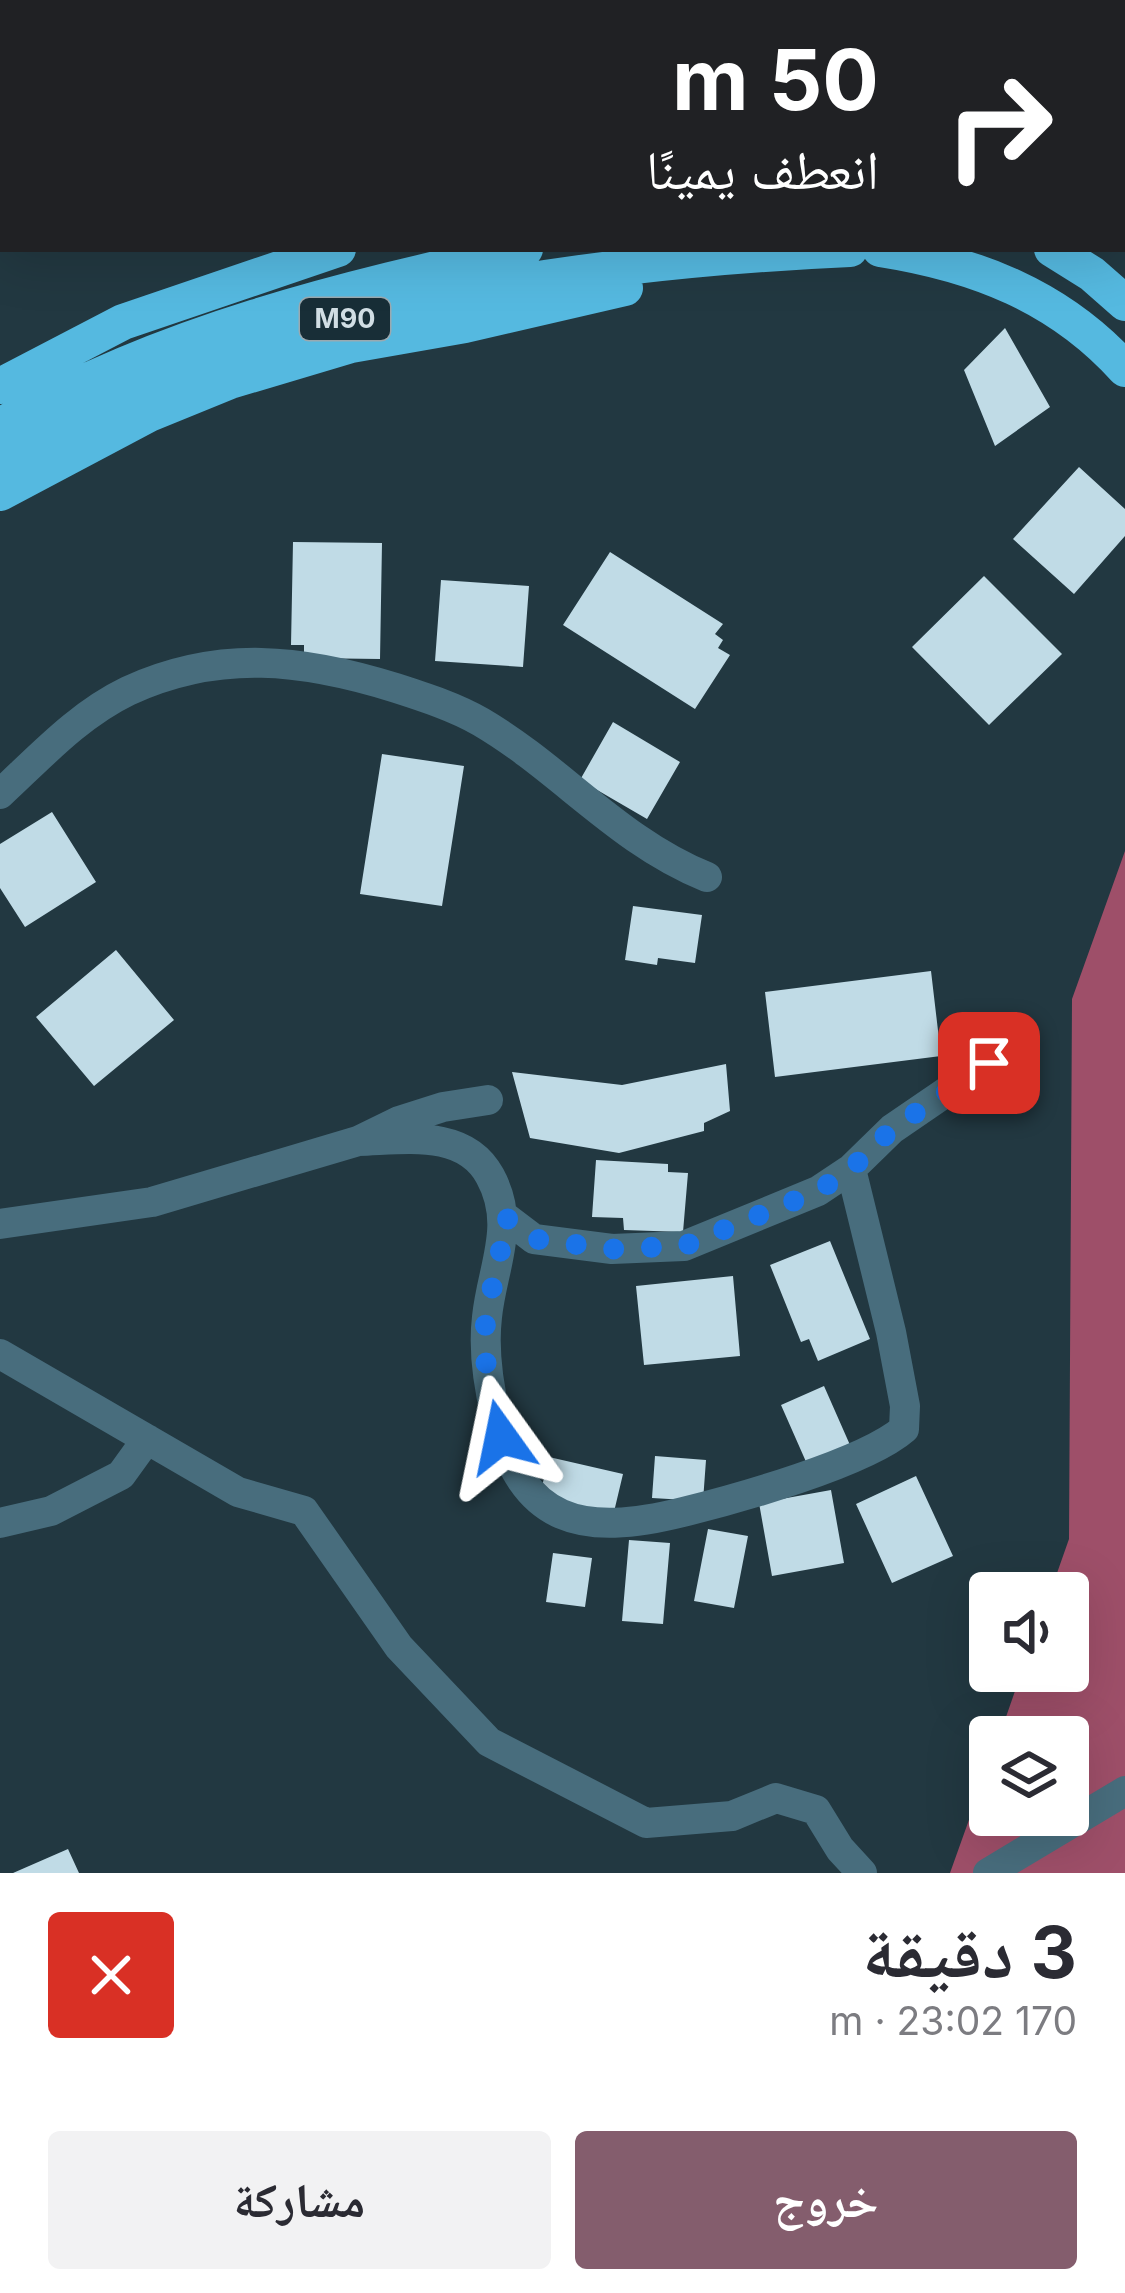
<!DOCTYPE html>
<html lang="ar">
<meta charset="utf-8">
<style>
body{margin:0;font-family:Inter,"Noto Naskh Arabic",sans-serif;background:#f2f2f3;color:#2b2b33;direction:rtl;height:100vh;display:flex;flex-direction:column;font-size:45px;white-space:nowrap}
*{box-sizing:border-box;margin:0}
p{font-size:39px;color:#7c7c81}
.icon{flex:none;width:66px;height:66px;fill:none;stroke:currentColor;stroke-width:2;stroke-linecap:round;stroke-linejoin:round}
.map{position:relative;height:1873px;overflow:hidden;direction:ltr}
.details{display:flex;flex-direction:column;background:#fff;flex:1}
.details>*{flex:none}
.top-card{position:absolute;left:0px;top:0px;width:1125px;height:252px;box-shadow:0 12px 48px #0002;direction:rtl;background:#202124;color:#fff;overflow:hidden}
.buttons{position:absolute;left:969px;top:1572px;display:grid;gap:24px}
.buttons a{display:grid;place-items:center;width:120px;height:120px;border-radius:12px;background:#fff;box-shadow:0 12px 48px #0002;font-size:60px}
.pin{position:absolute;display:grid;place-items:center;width:102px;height:102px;color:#fff;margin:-51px;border-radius:24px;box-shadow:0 6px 18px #0006}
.me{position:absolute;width:132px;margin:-66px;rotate:348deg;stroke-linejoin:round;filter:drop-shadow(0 0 9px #0008)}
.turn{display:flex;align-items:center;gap:42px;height:252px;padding:0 48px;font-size:54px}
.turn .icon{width:156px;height:156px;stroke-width:2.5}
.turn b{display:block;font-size:84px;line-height:102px}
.round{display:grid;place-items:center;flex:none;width:126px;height:126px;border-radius:12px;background:#f2f2f3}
.head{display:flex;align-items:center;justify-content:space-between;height:204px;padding:0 48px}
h1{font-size:72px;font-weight:700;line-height:90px}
.action{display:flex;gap:24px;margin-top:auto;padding:24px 48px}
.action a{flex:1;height:138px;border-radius:12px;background:#845d6d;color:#fff;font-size:48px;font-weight:700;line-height:138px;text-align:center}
.action a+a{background:#f2f2f3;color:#2b2b33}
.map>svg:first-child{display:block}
.forest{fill:#9e4f69}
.building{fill:#c0dbe6}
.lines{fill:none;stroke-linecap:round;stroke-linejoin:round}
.minor{stroke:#486d7d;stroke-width:30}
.secondary{stroke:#4f8ca5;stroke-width:30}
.motorway{stroke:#55b9e0;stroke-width:36}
.route{stroke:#1a73e8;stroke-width:21;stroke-dasharray:0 37.8}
.labels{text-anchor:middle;stroke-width:12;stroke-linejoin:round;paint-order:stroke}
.shield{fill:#182e37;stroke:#9aa9b0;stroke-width:3}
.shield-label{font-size:27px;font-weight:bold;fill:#d1dee4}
</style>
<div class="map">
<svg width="1125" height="1873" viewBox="0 0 1125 1873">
<rect width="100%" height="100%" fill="#223841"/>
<path class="forest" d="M1125,851V1873H950L990,1761V1815H1068V1737H999L1022,1671H1068V1593H1050L1069,1539L1072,999Z"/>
<path class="building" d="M1005,328L1050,407L995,446L964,370Z
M1079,467L1125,509V536L1074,594L1013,539Z
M293,542L382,543L380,659L304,658V645H291Z
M610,552L723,624L715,634L723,640L718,648L730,655L695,709L563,625Z
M984,576L1062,654L989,725L912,647Z
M441,580L529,586L523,667L435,661Z
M613,722L680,762L647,819L580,780Z
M382,754L464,766L442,906L360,894Z
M52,812L96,882L25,927L0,888V844Z
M633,906L702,915L695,963L658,958L657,965L625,960Z
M116,950L174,1020L94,1086L36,1017Z
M931,971L941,1056L775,1077L765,992Z
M726,1064L730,1111L704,1123V1131L619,1153L530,1138L512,1072L622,1085Z
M596,1160L668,1164V1172L688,1173L683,1232L624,1230L623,1218L592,1217Z
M830,1241L870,1339L818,1361L809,1339L801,1342L770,1265Z
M733,1276L740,1356L644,1365L636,1286Z
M824,1386L850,1445L807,1464L781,1405Z
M655,1456L706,1460L703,1501L652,1498Z
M549,1457L623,1474L613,1516L539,1499Z
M916,1476L953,1556L892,1583L856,1504Z
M831,1490L844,1563L772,1576L759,1503Z
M708,1529L748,1536L734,1608L694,1601Z
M629,1540L670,1543L663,1624L622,1621Z
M553,1553L592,1558L585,1607L546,1602Z
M68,1849L79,1873H13Z"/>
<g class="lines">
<path class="minor" d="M234,0L235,3
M342,0L343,3
M1110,0L1113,3
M0,794C40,757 78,715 128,691C219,649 303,659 396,688C424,697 455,707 481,722C561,769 618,841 707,877
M358,1141C403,1140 464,1128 490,1176C517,1225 492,1267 487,1317C483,1351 488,1384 496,1417C522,1524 582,1537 683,1512C736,1499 865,1463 904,1429L905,1406L891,1332L851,1169
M505,1217L534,1239L612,1249L684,1246L818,1191L851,1169L892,1129L1015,1045
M0,1224L152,1202L358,1141L399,1121L443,1107L488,1100
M0,1354L238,1492L304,1511L399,1647L489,1742L646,1823L732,1816L776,1798L816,1810L840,1849L862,1873
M0,1523L51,1511L121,1475L147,1439
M988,1873L1125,1791"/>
<path class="secondary" d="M385,3L394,0
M0,71L3,70"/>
<path class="motorway" d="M880,249C976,264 1059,296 1125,369
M1052,249L1092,274L1125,303
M0,386L123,322L338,249
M0,426C163,332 343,289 525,249
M0,458C58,426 117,391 179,369C392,291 625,259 850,249
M0,493L149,414L230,381L351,345L465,325L625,288"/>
</g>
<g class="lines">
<path class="route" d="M501,1437C491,1396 480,1355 487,1312C493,1280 503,1250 505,1217L534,1239L612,1249L684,1246L818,1191L851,1169L892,1129L989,1063"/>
</g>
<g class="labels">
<rect class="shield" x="300" y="298" width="90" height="42" rx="9"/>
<g class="shield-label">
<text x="345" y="328">M90</text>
</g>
</g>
</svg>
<div class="buttons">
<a><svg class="icon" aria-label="sound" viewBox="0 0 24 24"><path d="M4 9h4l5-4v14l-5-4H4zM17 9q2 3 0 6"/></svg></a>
<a><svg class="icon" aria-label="layers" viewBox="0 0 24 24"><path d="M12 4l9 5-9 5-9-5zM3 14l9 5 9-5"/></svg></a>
</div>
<div class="pin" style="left:989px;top:1063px;background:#d93025"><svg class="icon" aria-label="arrive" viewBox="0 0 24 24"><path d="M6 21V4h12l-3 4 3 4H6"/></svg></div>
<svg class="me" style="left:501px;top:1437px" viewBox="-20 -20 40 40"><path d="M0-17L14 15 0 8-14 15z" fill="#1a73e8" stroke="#fff" stroke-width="4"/></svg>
<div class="top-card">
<div class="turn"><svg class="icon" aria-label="right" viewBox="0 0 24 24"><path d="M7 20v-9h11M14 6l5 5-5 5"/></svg><div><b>50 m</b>انعطف يمينًا</div></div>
</div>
</div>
<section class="details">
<div class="head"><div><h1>3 دقيقة</h1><p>170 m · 23:02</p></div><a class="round" style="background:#d93025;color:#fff"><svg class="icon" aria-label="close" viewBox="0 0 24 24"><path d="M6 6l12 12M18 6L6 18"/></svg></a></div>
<div class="action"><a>خروج</a><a>مشاركة</a></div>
</section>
